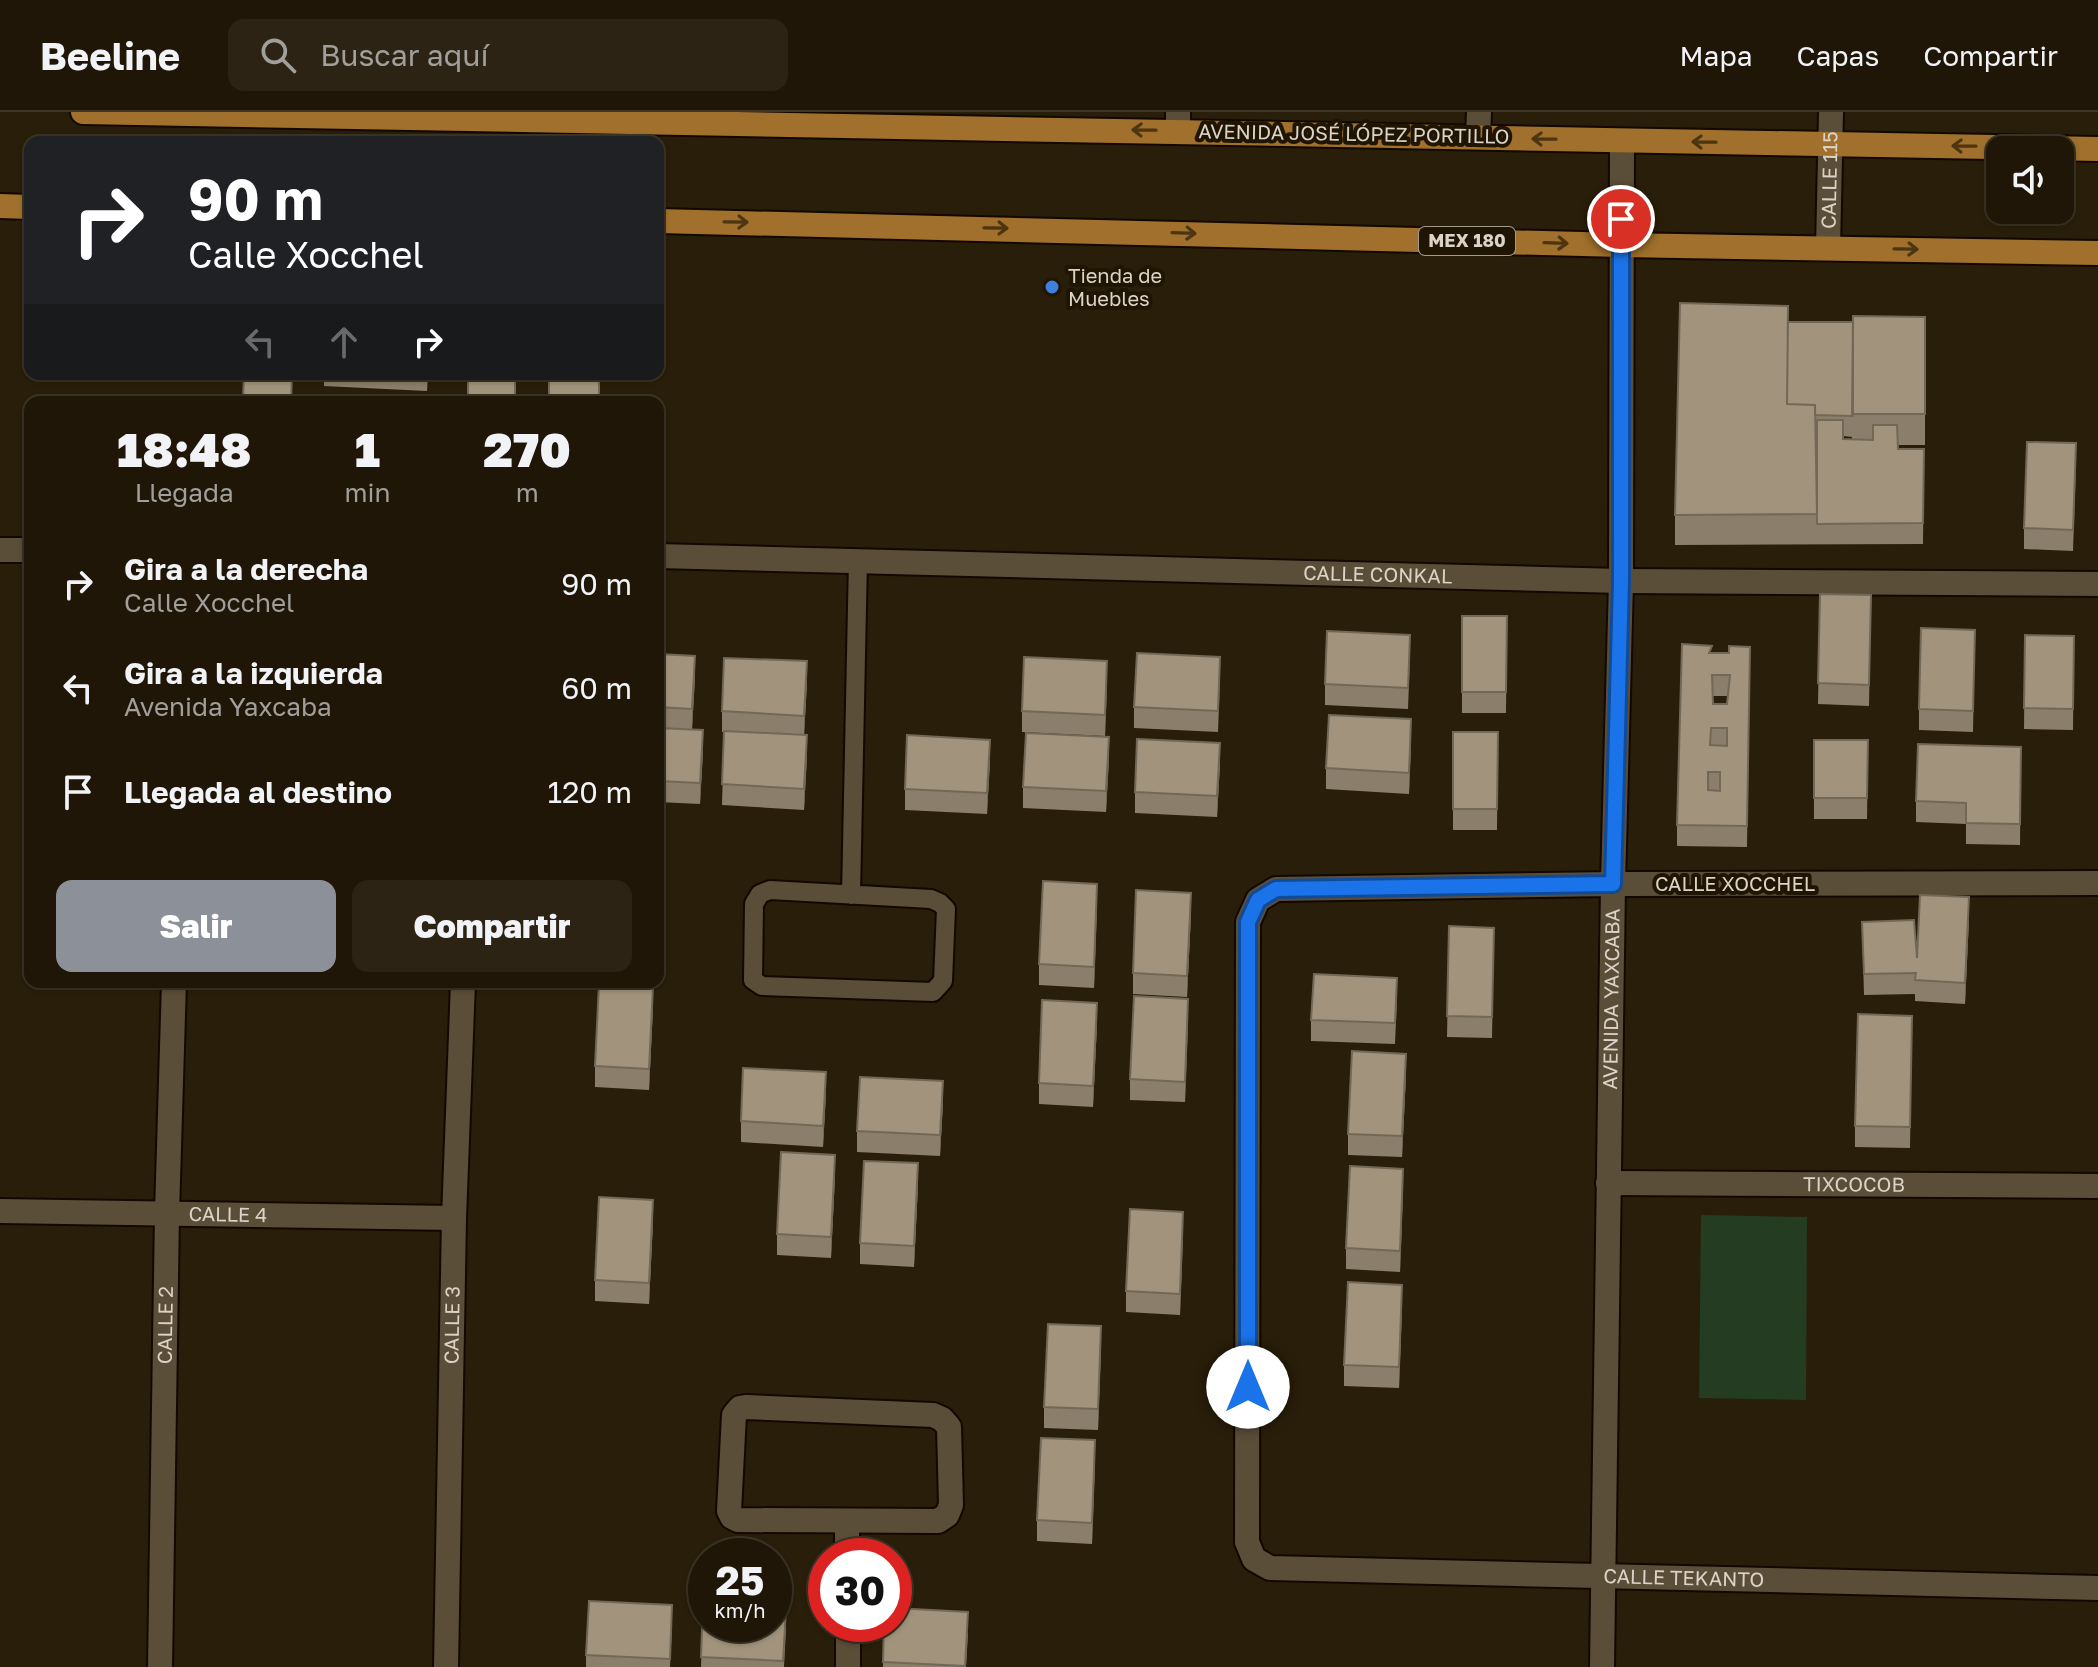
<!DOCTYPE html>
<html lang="es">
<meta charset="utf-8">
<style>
body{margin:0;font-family:"Golos Text",sans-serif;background:#2c2315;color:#f1f3f6;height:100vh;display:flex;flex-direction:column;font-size:30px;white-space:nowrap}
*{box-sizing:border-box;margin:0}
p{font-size:26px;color:#a19f9b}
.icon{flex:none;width:44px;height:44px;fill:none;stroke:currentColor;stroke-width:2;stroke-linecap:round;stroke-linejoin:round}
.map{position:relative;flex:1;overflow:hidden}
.side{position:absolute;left:24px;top:284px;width:640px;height:592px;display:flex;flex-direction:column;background:#1f1607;border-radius:16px;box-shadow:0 2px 6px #0004,0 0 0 2px #3c3528}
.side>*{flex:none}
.top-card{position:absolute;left:24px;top:24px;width:640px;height:244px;border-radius:16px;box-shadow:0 2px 6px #0004,0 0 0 2px #3c3528;background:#202124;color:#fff;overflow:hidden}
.buttons{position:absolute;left:1986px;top:24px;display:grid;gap:16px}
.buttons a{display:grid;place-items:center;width:88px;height:88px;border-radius:16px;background:#1f1607;box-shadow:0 2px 6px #0004,0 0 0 2px #3c3528;font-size:40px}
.speed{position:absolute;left:688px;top:1426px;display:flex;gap:16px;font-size:40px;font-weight:700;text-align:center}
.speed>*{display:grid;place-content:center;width:104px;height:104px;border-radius:50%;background:#1f1607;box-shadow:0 2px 6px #0004,0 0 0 2px #3c3528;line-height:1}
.speed small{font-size:20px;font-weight:400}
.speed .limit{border:12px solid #d22;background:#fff;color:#111}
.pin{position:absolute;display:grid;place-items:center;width:68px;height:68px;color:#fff;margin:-34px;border:4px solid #fff;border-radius:50%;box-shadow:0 2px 8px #0007}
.me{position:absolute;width:88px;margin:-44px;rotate:0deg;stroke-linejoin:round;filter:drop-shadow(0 0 6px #0008)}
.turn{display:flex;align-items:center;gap:28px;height:168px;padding:0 32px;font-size:36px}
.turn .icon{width:104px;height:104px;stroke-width:2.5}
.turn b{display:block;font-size:56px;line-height:68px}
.lanes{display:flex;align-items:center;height:76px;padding:0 32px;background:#0003;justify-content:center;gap:40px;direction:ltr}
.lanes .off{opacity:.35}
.eta{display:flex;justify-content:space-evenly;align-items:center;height:136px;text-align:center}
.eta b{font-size:48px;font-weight:800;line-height:56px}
.button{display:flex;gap:16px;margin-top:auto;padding:16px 32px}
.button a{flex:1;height:92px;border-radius:16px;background:#8c9099;color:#fff;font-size:32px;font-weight:800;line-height:92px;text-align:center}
.button a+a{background:#2c2315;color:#f1f3f6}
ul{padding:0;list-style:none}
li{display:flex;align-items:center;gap:24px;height:104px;padding:0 32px}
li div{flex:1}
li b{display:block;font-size:30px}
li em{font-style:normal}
header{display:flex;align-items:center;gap:48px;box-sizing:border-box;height:112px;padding:0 40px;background:#1f1607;border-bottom:2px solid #3c3528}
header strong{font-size:38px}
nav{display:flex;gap:44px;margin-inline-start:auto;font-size:28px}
.search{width:560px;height:72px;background:#2c2315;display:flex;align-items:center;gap:20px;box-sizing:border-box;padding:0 28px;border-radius:16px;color:#a19f9b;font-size:30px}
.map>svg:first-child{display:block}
.green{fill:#243c22}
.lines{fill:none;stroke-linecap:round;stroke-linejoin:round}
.lane-casing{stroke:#120800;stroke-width:22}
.street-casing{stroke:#120800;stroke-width:28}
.secondary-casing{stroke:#120800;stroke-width:28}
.primary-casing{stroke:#120800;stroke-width:28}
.lane{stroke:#5b4e38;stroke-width:18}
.street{stroke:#5b4e38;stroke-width:24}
.secondary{stroke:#5b4e38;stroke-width:24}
.primary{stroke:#a0702c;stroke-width:24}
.wall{fill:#8b7f6b;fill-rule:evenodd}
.shaded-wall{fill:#716857}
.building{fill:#a2947c;stroke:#716857;stroke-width:2;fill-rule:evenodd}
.oneway{stroke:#4c3511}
.route-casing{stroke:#114b97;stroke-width:20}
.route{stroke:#1a73e8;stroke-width:14}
.shop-dot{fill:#3f7fe0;stroke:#1f1502;stroke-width:3}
.labels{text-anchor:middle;stroke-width:8;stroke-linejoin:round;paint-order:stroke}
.shield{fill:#1f1502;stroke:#a39a8c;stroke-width:2}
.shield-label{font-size:18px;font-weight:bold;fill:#dbd3c7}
.street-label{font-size:20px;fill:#dbd3c7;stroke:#1f1502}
.poi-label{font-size:20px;fill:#dbd3c7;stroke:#1f1502;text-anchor:start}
</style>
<header>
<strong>Beeline</strong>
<div class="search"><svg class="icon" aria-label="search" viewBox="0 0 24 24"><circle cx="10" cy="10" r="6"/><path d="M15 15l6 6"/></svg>Buscar aquí</div>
<nav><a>Mapa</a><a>Capas</a><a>Compartir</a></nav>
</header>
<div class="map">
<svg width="2098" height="1555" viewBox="0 0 2098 1555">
<rect width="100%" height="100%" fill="#291e09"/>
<path class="green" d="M1701,1103L1807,1105L1806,1288L1699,1286Z"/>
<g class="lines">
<defs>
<path id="lane" d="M770,778L931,787L940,791L946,797L943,869L933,880L762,874L753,868L754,792L760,782Z
M851,783L858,447"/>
<g id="street">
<path d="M1178,18V0"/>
<path d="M1478,25L1479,0"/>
<path d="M0,438H30"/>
<path id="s1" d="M658,444L1621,469L2098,472"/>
<path id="s2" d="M2098,771L1613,772L1276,777L1258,788L1248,810L1247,1430L1254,1447L1270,1456L2098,1476"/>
<path id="s3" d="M1608,1071L2098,1074"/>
<path id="s4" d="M0,1099L454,1106"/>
<path d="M747,1295L933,1303L942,1307L949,1315L951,1393L947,1403L938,1409L738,1408L732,1405L729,1399L734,1303L740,1296Z"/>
<path d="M847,1409V1444"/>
<path d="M848,1512V1555"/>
<path id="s5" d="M160,1555L167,1101L174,870"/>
<path id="s6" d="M446,1555L454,1106L463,870"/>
</g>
<g id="secondary">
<path id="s7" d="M1828,136L1831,0"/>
<path id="s8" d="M1602,1555L1613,772L1621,469L1622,29"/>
</g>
<path id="primary" d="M83,0L2098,37
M0,94L30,95
M658,109L1621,133L2098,141"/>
</defs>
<use href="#lane" class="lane-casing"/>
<use href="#street" class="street-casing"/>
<use href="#secondary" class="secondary-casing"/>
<use href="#primary" class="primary-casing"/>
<use href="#lane" class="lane"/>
<use href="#street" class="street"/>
<use href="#secondary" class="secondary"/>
<use href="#primary" class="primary"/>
</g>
<path class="wall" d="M1925,205V333H1897L1898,337H1924L1923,432L1675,433V403L1788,210H1853ZM1843,324L1852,325V328L1843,327Z
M324,262H428L427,279L324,274Z
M2076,352L2073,439L2024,437V416Z
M1820,482L1871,483L1869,594L1818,592Z
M1462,504H1507L1506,601H1462Z
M1975,518L1973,620L1919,618V597Z
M2025,523L2074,524L2073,618L2024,617Z
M1750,535L1747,735L1677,734V713L1712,541H1729ZM1712,584H1728L1727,592H1713Z
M658,542L695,565L692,617L703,639L700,692L658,690Z
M1410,544L1408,597L1325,593V572Z
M1220,566L1218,620L1134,616V595Z
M807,570L804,623L807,644L804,698L722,693L724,620H722V599Z
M1107,570L1105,624L1022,620V599Z
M1453,620H1498L1497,718H1453Z
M1411,628L1409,682L1326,677V656Z
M1814,628H1868L1867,707H1814Z
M2021,635L2020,733L1966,732V712L1916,710V689Z
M1109,646L1106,700L1023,696V675Z
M990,649L987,702L905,698V677Z
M1220,652L1217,705L1135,701V680Z
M1097,793L1094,876L1039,873V852Z
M1191,802L1187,885L1133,882V861Z
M1969,806L1965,892L1915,889V882L1864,883L1862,810L1917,846Z
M1449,814L1494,816L1492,926L1447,925Z
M1397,887L1395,932L1311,929V908Z
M653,895L649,978L595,975V954Z
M1912,904L1910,1036L1855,1035V1014Z
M1188,908L1185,990L1130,988V967Z
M1097,912L1093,995L1039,992V971Z
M1406,963L1402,1045L1348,1043V1022Z
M826,981L823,1035L741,1030V1009Z
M943,990L940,1044L857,1040V1019Z
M835,1064L831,1146L777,1143V1122Z
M918,1072L914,1155L860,1152V1131Z
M1403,1078L1400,1160L1346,1157V1136Z
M653,1109L649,1192L595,1189V1168Z
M1183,1121L1180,1203L1126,1200V1179Z
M1402,1194L1399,1276L1344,1274V1253Z
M1101,1235L1098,1318L1044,1316V1295Z
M1095,1349L1092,1432L1037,1429V1408Z
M703,1492L786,1516L784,1555H701Z
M884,1512L968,1521L966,1555H883Z
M672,1514L670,1555H586V1543Z"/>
<path class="shaded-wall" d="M695,544V565L692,618V597Z
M807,549V570L804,625V604Z
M1107,549V570L1105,624V603Z
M1411,607V628L1409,682V661Z
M703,618V639L700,692V671Z
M807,623V644L804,698V677Z
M1109,625V646L1106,700V679Z
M990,628V649L987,702V681Z
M1220,631V652L1217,705V684Z
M1097,772V793L1094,876V855Z
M1191,781V802L1187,885V864Z
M1969,785V806L1965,892V871Z
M653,874V895L649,978V957Z
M1188,887V908L1185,990V970Z
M1097,891V912L1093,995V974Z
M1406,942V963L1402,1045V1024Z
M826,960V981L823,1035V1014Z
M943,969V990L940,1044V1023Z
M835,1043V1064L831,1146V1125Z
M918,1051V1072L914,1155V1134Z
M1403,1057V1078L1400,1160V1139Z
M653,1088V1109L649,1192V1171Z
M1183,1100V1121L1180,1203V1182Z
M1402,1173V1194L1399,1276V1255Z
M1101,1214V1235L1098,1318V1297Z
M1095,1328V1349L1092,1432V1411Z"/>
<path class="building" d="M1680,191L1788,194L1787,292L1815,293L1817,402L1675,403Z
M1853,204L1925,205V302H1852Z
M1788,210H1853V304L1815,303V293L1787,292Z
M244,262H292L291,290H243Z
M468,262H515V290H468Z
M549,262H599V290H549Z
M1817,308H1843V327L1873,328V313H1897L1898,337H1924L1923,411L1817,412Z
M2027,330L2076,331L2073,418L2024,416Z
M1820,482L1871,483L1869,573L1818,571Z
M1462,504H1507L1506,580H1462Z
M1921,516L1975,518L1973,599L1919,597Z
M1327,519L1410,523L1408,576L1325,572Z
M2025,523L2074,524L2073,597L2024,596Z
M1682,532L1712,534L1709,541H1729V534L1750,535L1747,714L1677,713ZM1712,563H1730L1727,592H1713ZM1711,616H1727V634L1710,633ZM1708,660H1720V679L1708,678Z
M1137,541L1220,545L1218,599L1134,595Z
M658,542L695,544L692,597L658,595Z
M1024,545L1107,549L1105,603L1022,599Z
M724,546L807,549L804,604L722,599Z
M1329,603L1411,607L1409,661L1326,656Z
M658,616L703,618L700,671L658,669Z
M724,619L807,623L804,677L722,672Z
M1453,620H1498L1497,697H1453Z
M1026,621L1109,625L1106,679L1023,675Z
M907,623L990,628L987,681L905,677Z
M1137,627L1220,631L1217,684L1135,680Z
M1814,628H1868L1867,686H1814Z
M1918,632L2021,635L2020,712L1966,711V691L1916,689Z
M1043,769L1097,772L1094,855L1039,852Z
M1136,778L1191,781L1187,864L1133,861Z
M1920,783L1969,785L1965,871L1915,868L1916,861L1864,862L1862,810L1914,808L1917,846Z
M1449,814L1494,816L1492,905L1447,904Z
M1314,862L1397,866L1395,911L1311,908Z
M599,872L653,874L649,957L595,954Z
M1134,884L1188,887L1185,970L1130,967Z
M1042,888L1097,891L1093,974L1039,971Z
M1858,902L1912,904L1910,1015L1855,1014Z
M1352,939L1406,942L1402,1024L1348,1022Z
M743,956L826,960L823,1014L741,1009Z
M860,965L943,969L940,1023L857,1019Z
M781,1040L835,1043L831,1125L777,1122Z
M864,1049L918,1051L914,1134L860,1131Z
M1350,1054L1403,1057L1400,1139L1346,1136Z
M599,1085L653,1088L649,1171L595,1168Z
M1130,1097L1183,1100L1180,1182L1126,1179Z
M1348,1170L1402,1173L1399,1255L1344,1253Z
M1048,1212L1101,1214L1098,1297L1044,1295Z
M1041,1326L1095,1328L1092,1411L1037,1408Z
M589,1489L672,1493L670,1547L586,1543Z
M703,1492H706V1512H774V1495L786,1496L783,1549L701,1545Z
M894,1496L968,1500L965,1554L883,1550L884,1512H894Z"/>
<defs><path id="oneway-shaft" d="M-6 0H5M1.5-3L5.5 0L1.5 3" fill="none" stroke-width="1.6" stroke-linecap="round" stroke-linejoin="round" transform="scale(2)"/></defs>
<g class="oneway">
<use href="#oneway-shaft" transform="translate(1144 18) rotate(-179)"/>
<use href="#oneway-shaft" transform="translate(1544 27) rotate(-179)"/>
<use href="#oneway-shaft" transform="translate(1704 30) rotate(-179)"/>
<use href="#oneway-shaft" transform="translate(1964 34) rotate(-179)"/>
<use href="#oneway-shaft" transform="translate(736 110) rotate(1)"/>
<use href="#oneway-shaft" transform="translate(996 116) rotate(1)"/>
<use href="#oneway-shaft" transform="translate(1184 121) rotate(2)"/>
<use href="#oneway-shaft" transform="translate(1556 131) rotate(2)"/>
<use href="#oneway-shaft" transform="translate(1906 137) rotate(1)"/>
</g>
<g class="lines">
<defs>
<path id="route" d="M1248,1275V810L1258,788L1276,777L1613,772L1621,469V107"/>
</defs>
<use href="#route" class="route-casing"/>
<use href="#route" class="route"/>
</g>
<circle class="shop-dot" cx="1052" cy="175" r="8"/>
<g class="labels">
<rect class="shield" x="1419" y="115" width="96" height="28" rx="6"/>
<g class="shield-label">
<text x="1467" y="135">MEX 180</text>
</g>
<g class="street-label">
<text transform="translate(1354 22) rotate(1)" y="7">AVENIDA JOSÉ LÓPEZ PORTILLO</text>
<text dy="7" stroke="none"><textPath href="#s7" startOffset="68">CALLE 115</textPath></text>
<text dy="7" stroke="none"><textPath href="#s1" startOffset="720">CALLE CONKAL</textPath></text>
<text x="1735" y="779">CALLE XOCCHEL</text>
<text dy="7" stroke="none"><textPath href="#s8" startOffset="668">AVENIDA YAXCABA</textPath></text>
<text dy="7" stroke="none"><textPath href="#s3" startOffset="246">TIXCOCOB</textPath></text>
<text dy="7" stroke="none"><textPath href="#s4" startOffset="228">CALLE 4</textPath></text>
<text dy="7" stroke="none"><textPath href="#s5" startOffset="342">CALLE 2</textPath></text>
<text dy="7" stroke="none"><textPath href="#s6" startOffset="342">CALLE 3</textPath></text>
<text dy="7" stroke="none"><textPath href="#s2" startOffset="1938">CALLE TEKANTO</textPath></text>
</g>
<g class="poi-label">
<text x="1068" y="171">Tienda de<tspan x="1068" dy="23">Muebles</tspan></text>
</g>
</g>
</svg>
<div class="buttons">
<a><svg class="icon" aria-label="sound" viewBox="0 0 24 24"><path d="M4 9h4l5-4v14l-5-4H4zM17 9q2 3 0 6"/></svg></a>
</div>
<div class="speed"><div>25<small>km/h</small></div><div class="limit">30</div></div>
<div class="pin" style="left:1621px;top:107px;background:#d93025"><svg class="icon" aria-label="arrive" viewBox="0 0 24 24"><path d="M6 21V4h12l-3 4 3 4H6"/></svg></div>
<svg class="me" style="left:1248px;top:1275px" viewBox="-20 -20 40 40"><circle r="19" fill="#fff"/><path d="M0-13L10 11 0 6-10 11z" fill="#1a73e8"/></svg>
<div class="top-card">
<div class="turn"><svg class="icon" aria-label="right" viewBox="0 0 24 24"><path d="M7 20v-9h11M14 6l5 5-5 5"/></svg><div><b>90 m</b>Calle Xocchel</div></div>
<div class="lanes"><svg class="icon off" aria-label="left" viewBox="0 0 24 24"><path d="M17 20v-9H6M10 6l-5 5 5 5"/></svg><svg class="icon off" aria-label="ahead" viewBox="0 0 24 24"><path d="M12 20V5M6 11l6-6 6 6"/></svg><svg class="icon" aria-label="right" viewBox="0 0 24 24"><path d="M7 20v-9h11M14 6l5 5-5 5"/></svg></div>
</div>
<section class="side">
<div class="eta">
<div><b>18:48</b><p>Llegada</p></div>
<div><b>1</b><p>min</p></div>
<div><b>270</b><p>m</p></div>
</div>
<ul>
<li><svg class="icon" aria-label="right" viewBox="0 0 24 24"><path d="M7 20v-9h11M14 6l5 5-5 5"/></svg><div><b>Gira a la derecha</b><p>Calle Xocchel</p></div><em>90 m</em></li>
<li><svg class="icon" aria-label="left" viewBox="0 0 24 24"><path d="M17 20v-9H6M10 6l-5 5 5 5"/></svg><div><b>Gira a la izquierda</b><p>Avenida Yaxcaba</p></div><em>60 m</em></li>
<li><svg class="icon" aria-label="arrive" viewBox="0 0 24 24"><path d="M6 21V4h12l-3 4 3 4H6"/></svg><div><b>Llegada al destino</b></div><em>120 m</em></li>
</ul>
<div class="button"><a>Salir</a><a>Compartir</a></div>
</section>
</div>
